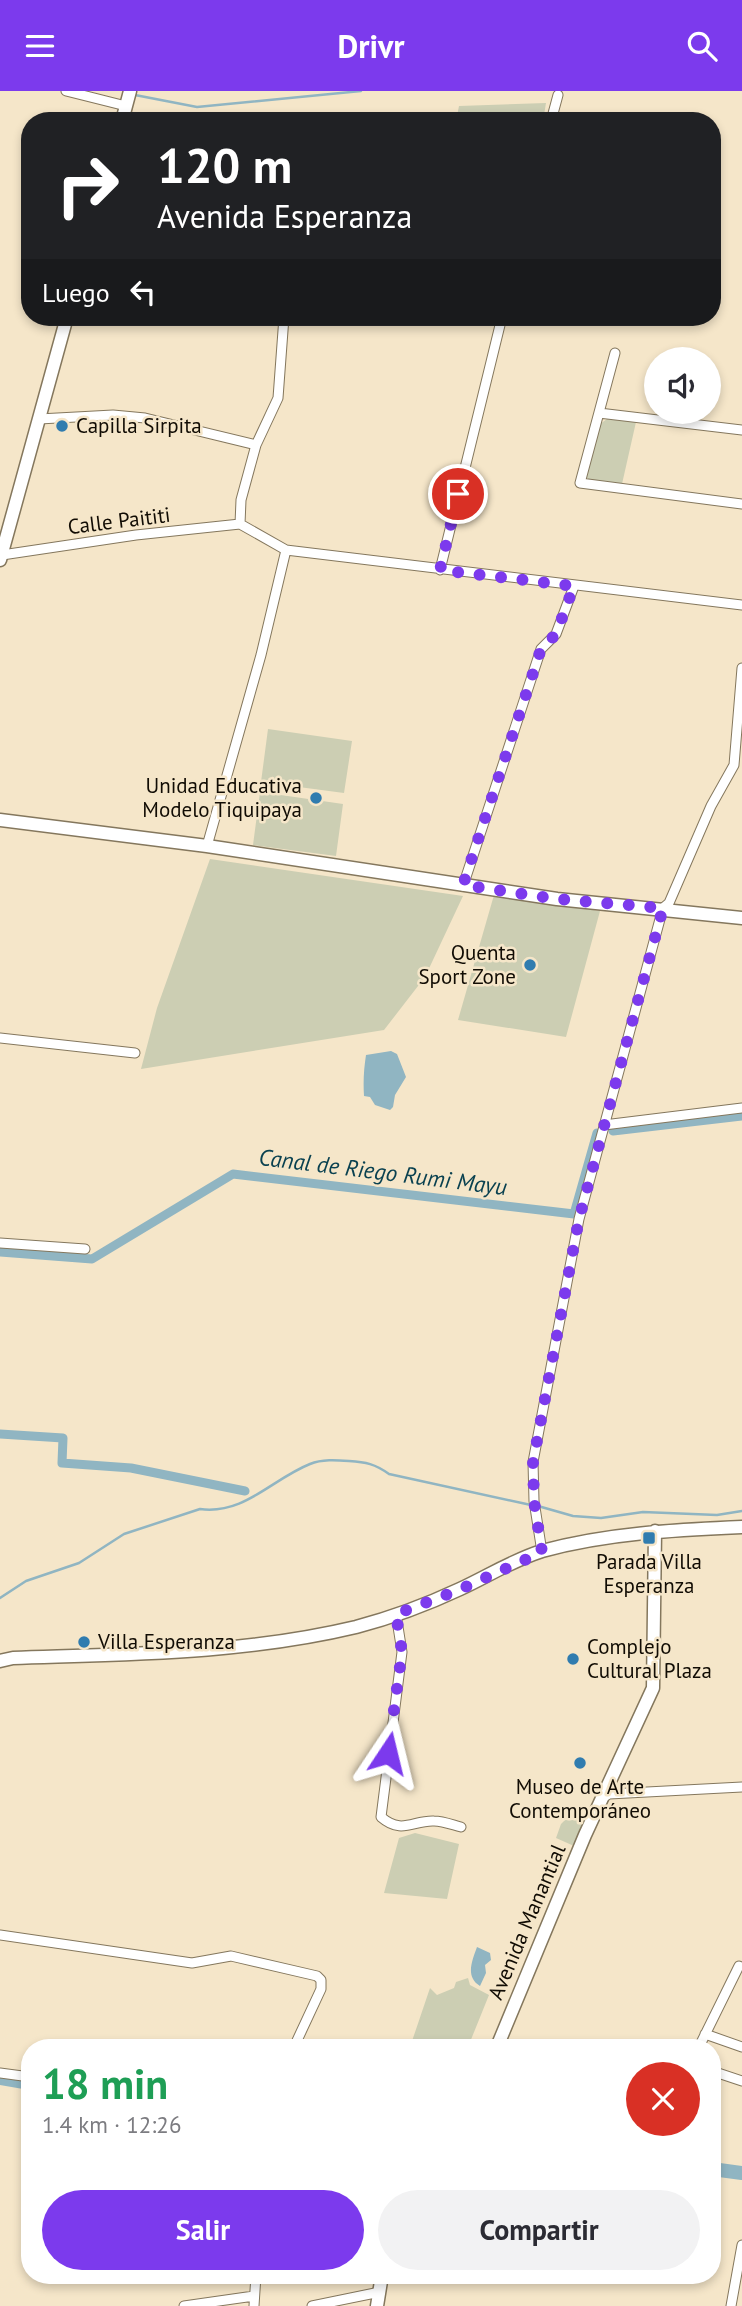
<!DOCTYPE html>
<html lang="es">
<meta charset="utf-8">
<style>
body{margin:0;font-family:"PT Sans",sans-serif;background:#f2f2f3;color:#2b2b33;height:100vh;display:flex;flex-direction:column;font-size:26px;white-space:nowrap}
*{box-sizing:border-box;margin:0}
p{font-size:23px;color:#7c7c81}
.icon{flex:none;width:38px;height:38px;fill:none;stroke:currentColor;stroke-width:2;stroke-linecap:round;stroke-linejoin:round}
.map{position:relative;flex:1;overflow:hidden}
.side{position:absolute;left:21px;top:1948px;width:700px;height:245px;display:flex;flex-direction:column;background:#fff;border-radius:28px;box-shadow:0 4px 10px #0003}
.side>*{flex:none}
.guide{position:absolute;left:21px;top:21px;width:700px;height:214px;border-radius:28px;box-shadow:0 4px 10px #0003;background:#202124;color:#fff;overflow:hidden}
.buttons{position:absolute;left:644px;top:256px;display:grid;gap:14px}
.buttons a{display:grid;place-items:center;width:77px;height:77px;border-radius:50%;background:#fff;box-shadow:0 4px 10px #0003;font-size:35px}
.pin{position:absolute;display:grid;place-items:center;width:60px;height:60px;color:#fff;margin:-30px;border:4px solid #fff;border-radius:50%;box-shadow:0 2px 7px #0007}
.me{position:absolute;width:77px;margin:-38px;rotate:10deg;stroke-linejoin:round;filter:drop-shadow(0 0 5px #0008)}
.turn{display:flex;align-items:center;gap:24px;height:147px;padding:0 21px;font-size:32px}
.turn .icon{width:91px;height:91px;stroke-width:2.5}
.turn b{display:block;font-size:49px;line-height:60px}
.then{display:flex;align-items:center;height:66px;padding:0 21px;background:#0003;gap:14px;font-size:26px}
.round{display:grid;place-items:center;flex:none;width:74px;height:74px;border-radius:37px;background:#f2f2f3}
.headline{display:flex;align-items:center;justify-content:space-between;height:119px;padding:0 21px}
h1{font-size:42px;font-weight:700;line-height:52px;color:#1e9e55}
.primary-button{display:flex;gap:14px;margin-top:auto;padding:14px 21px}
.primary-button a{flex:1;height:80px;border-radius:42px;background:#7c3aed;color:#fff;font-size:28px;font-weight:700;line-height:80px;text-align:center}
.primary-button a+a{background:#f2f2f3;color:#2b2b33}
header{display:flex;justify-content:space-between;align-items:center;height:91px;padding:0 21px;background:#7c3aed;color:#fff;font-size:32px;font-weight:700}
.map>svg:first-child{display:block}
.green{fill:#ccceb3}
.water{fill:#90b5c2}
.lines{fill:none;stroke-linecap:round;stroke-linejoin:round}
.stream{stroke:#90b5c2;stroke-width:2.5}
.canal{stroke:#90b5c2;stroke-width:9}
.river{stroke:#90b5c2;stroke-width:14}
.street-casing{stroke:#84775d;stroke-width:11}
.secondary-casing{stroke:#84775d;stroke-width:15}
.street{stroke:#fff;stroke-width:9}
.secondary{stroke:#fff;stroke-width:12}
.route{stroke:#7c3aed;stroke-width:12;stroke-dasharray:0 21.6}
.poi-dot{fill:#307caf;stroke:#f5e6c9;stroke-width:2.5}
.labels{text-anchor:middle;stroke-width:5;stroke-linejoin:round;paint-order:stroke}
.poi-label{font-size:21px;fill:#110c04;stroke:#f5e6c9;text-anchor:start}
.street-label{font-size:21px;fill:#110c04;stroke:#f5e6c9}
.water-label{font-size:23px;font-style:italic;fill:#0a4150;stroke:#f5e6c9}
</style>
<header><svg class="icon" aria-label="menu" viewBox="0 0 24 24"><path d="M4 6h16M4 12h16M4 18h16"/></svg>Drivr<svg class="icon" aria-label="search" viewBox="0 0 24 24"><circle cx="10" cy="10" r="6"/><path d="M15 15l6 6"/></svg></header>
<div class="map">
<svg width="742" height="2215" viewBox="0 0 742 2215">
<rect width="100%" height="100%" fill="#f5e6c9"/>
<path class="green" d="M546,12L543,30H456L459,15Z
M607,328L636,331L622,393L589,389L586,386L600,333Z
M268,638L352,650L344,702L261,691Z
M260,701L343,713L336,765L253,754Z
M210,768L463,805L425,886L384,939L141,978L157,917Z
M494,804L600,820L566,946L458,929Z
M570,1724L585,1730L574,1755L556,1747L561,1733Z
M415,1742L459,1753L447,1808L384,1802L399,1747Z
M468,1887L470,1894L489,1904L468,1956H410L430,1897L437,1904L454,1897L456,1891Z"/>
<path class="water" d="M391,960L397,963L406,986L395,1004L393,1016L390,1019L375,1014L370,1006L364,1005C363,990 364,977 366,964Z
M477,1856L490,1862L491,1869L485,1874L486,1882L480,1895C465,1886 472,1870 477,1856Z"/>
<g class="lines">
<path class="stream" d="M135,4L197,16L361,0
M538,1415L573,1425L601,1427L643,1421L717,1424L742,1420
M0,1507L26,1490L79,1472L124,1443L200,1418C244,1424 272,1388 310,1373C322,1368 336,1369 349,1370C366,1371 375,1373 389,1383L531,1414"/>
<path class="canal" d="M613,1040L742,1025
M0,1161L92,1168L233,1083L574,1123L597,1042
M0,1343L63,1347L62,1372L131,1377L245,1400"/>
<path class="river" d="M0,1987L30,1992
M712,2078L742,2082"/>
<defs>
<path id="street" d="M66,0L126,15
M551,30L558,4
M615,262L580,392L742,413
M599,322L742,339
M39,328L113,324L145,327L256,354
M240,433L286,459L742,514
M240,433L241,409L256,354L278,307L284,226
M2,464L136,444L240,433
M440,479L502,226
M207,755L261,564L286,459
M463,795L541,558L556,543L574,495
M0,947L135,962
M604,1034L742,1017
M0,1152L85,1158
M542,1461L534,1410L533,1371L579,1128L663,817L669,812L711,715L734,674L742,577
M396,1523L402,1561L381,1726C402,1744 413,1729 434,1730C443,1730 453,1734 461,1736
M602,1707L609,1703L742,1696
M0,1844L192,1872L231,1865L317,1885L321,1889V1898L294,1956
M705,1943L742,1956
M699,1956L739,1875
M712,1980L742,1990
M0,1982L30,1986
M184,2215L254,2205
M254,2215L256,2184
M312,2215L380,2201
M731,2215L742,2154"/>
<path id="secondary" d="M122,30L130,0
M0,469L67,226
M0,729L207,755L557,808L742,827
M0,1570L13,1567C128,1563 243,1563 356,1536C390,1527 428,1513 460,1498C488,1485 513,1469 542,1460C608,1442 675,1439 742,1436
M497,1956L585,1744L653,1597L655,1440
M377,2215L382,2184"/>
</defs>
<use href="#street" class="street-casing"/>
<use href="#secondary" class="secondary-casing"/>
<use href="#street" class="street"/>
<use href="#secondary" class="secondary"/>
</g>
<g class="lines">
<path class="route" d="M388,1662L402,1561L396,1523L459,1499L542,1461L534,1410L533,1371L579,1128L663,817L557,808L463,794L541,558L556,543L574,495L440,479L458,403"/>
</g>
<g class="poi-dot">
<circle cx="62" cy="335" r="7"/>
<circle cx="316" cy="707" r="7"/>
<circle cx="530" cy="874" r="7"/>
<rect x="642" y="1440" width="14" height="14" rx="3.5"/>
<circle cx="84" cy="1551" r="7"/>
<circle cx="573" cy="1568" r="7"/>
<circle cx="580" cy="1672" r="7"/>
</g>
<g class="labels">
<g class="poi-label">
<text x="76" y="342">Capilla Sirpita</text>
<text x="302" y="702" text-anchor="end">Unidad Educativa<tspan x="302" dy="24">Modelo Tiquipaya</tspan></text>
<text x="516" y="869" text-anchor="end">Quenta<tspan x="516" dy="24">Sport Zone</tspan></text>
<text x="649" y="1478" text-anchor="middle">Parada Villa<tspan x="649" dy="24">Esperanza</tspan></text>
<text x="98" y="1558">Villa Esperanza</text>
<text x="587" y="1563">Complejo<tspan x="587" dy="24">Cultural Plaza</tspan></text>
<text x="580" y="1703" text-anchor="middle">Museo de Arte<tspan x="580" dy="24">Contemporáneo</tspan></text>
</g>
<g class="street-label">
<text transform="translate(119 430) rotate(-7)" y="7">Calle Paititi</text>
<text transform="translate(527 1831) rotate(-67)" y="7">Avenida Manantial</text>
</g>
<g class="water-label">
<text transform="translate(383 1081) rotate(7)" y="8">Canal de Riego Rumi Mayu</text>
</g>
</g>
</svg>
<div class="buttons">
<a><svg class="icon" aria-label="sound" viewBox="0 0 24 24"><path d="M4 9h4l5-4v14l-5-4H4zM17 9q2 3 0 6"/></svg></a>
</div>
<div class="pin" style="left:458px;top:403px;background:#d93025"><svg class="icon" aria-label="arrive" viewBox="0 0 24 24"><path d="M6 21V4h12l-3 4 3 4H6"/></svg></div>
<svg class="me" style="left:388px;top:1662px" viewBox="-20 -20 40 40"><path d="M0-17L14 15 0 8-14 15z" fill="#7c3aed" stroke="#fff" stroke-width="4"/></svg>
<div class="guide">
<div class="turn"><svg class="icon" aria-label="right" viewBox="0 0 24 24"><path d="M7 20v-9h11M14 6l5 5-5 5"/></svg><div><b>120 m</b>Avenida Esperanza</div></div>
<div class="then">Luego<svg class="icon" aria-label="left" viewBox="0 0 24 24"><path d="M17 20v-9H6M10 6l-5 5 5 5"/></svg></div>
</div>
<section class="side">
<div class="headline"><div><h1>18 min</h1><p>1.4 km · 12:26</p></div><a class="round" style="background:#d93025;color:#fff"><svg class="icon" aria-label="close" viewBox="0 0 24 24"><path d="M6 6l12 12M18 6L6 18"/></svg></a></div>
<div class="primary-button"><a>Salir</a><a>Compartir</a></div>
</section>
</div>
